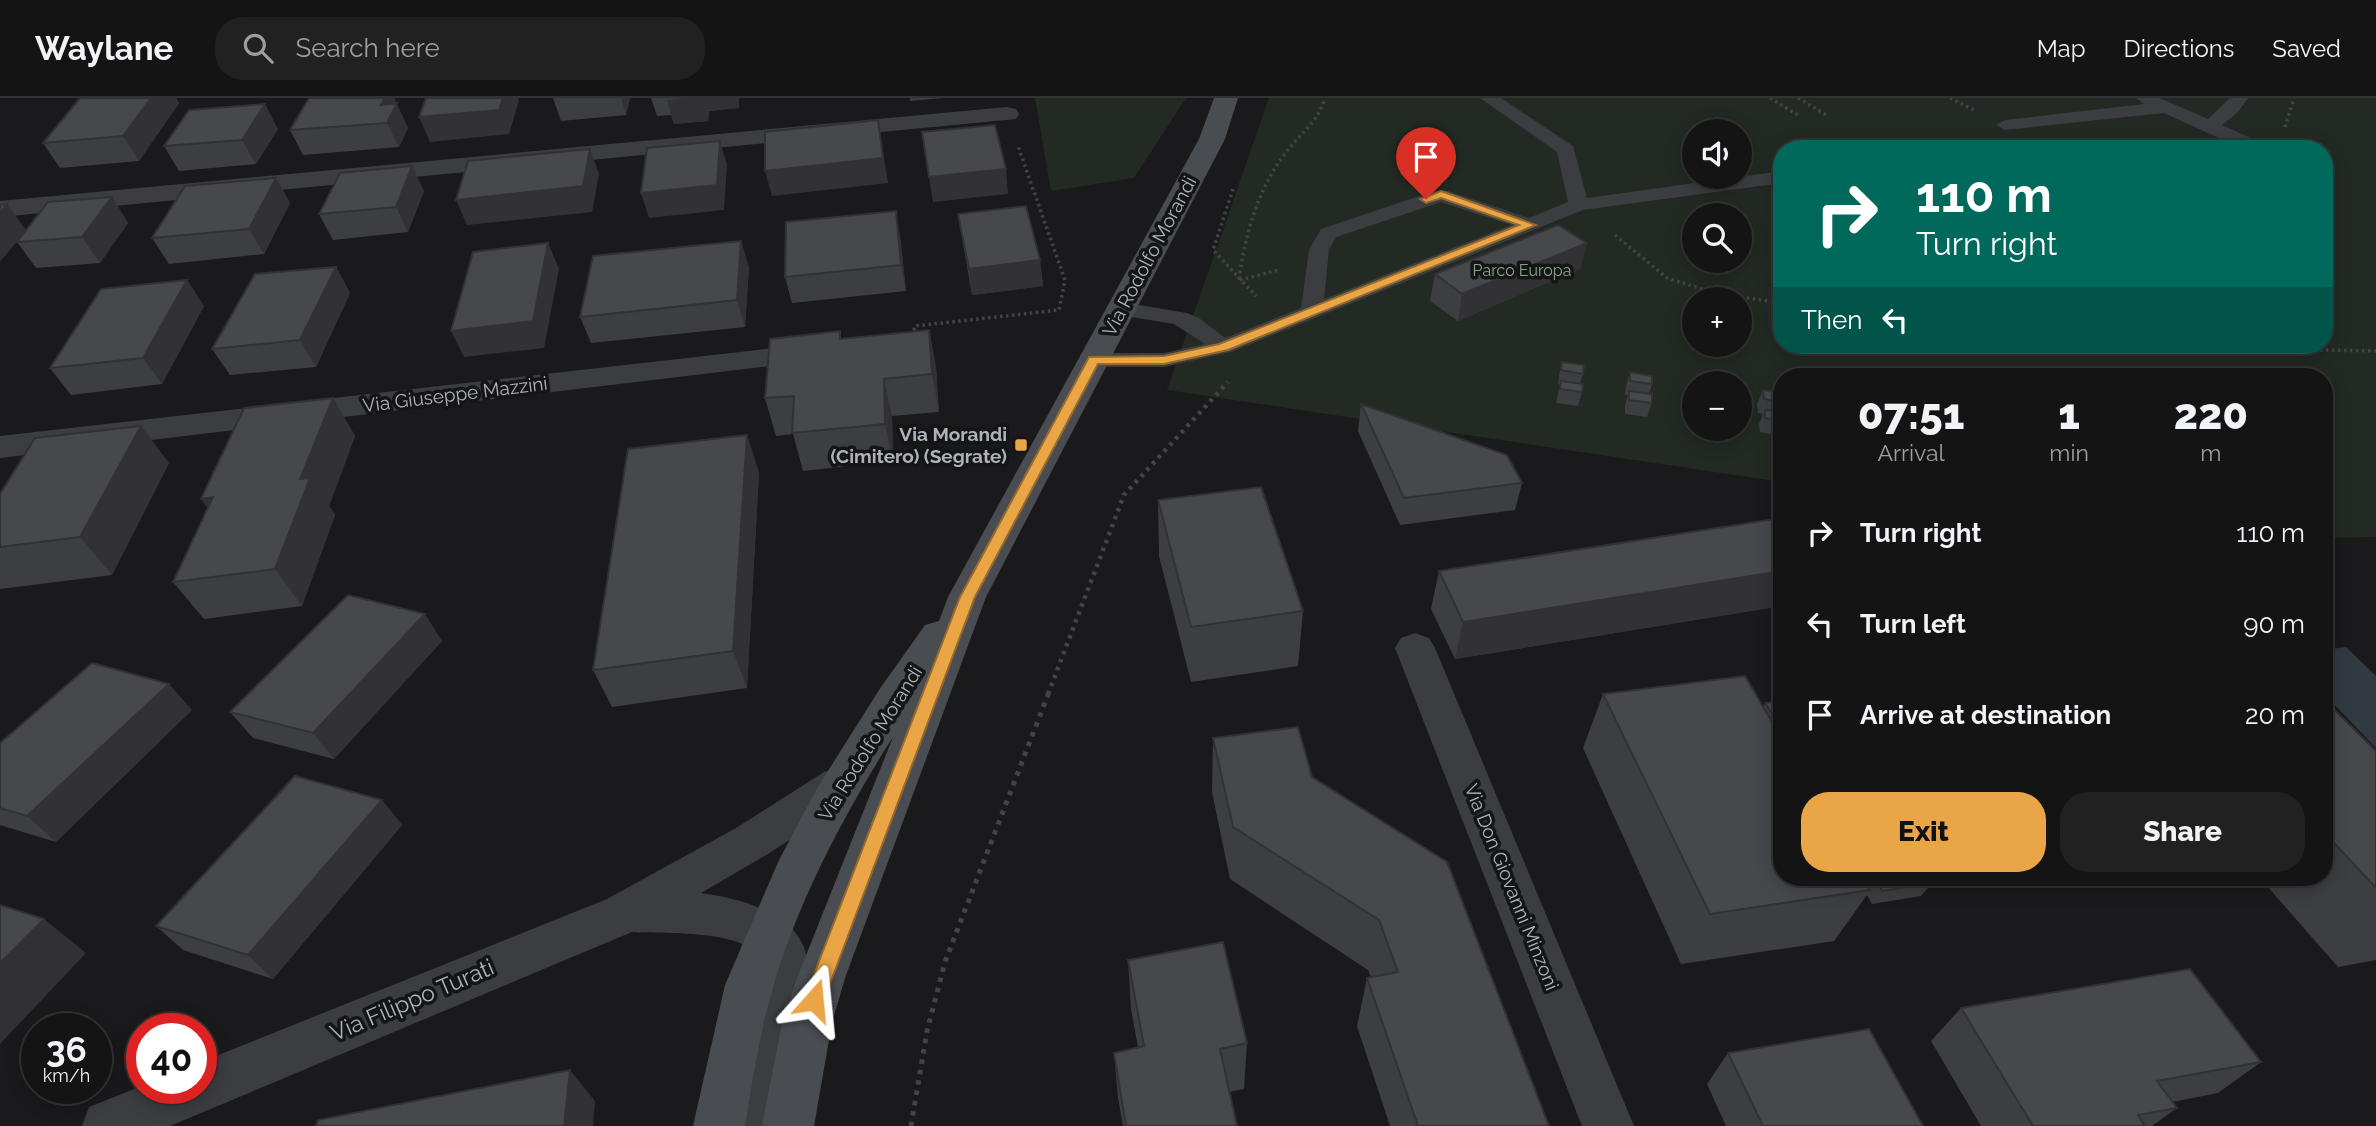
<!DOCTYPE html>
<meta charset="utf-8">
<style>
body{margin:0;font-family:Raleway,sans-serif;background:#212122;color:#f1f3f6;height:100vh;display:flex;flex-direction:column;font-size:26px;white-space:nowrap}
*{box-sizing:border-box;margin:0}
p{font-size:23px;color:#9d9ea0}
.icon{flex:none;width:38px;height:38px;fill:none;stroke:currentColor;stroke-width:2;stroke-linecap:round;stroke-linejoin:round}
.map{position:relative;flex:1;overflow:hidden}
.details{position:absolute;left:1773px;top:270px;width:560px;height:518px;display:flex;flex-direction:column;background:#141415;border-radius:28px;box-shadow:0 4px 18px #0003,0 0 0 2px #333334}
.details>*{flex:none}
.top-card{position:absolute;left:1773px;top:42px;width:560px;height:214px;border-radius:28px;box-shadow:0 4px 18px #0003,0 0 0 2px #333334;background:#00695c;color:#fff;overflow:hidden}
.tools{position:absolute;left:1682px;top:21px;display:grid;gap:14px}
.tools a{display:grid;place-items:center;width:70px;height:70px;border-radius:50%;background:#141415;box-shadow:0 4px 18px #0003,0 0 0 2px #333334;font-size:35px}
.speed{position:absolute;left:21px;top:915px;display:flex;gap:14px;font-size:35px;font-weight:700;text-align:center}
.speed>*{display:grid;place-content:center;width:91px;height:91px;border-radius:50%;background:#141415;box-shadow:0 4px 18px #0003,0 0 0 2px #333334;line-height:1}
.speed small{font-size:18px;font-weight:400}
.speed .limit{border:10px solid #d22;background:#fff;color:#111}
.pin{position:absolute;display:grid;place-items:center;width:60px;height:60px;color:#fff;margin:-72px -30px;border-radius:50% 50% 50% 0;rotate:-45deg;box-shadow:0 0 7px #0007}
.pin .icon{rotate:45deg}
.me{position:absolute;width:77px;margin:-38px;rotate:18deg;stroke-linejoin:round;filter:drop-shadow(0 0 5px #0008)}
.turn{display:flex;align-items:center;gap:24px;height:147px;padding:0 28px;font-size:32px}
.turn .icon{width:91px;height:91px;stroke-width:2.5}
.turn b{display:block;font-size:49px;line-height:60px}
.then{display:flex;align-items:center;height:66px;padding:0 28px;background:#0003;gap:14px;font-size:26px}
.eta{display:flex;justify-content:space-evenly;align-items:center;height:119px;text-align:center}
.eta b{font-size:42px;font-weight:800;line-height:49px}
.primary-button{display:flex;gap:14px;margin-top:auto;padding:14px 28px}
.primary-button a{flex:1;height:80px;border-radius:28px;background:#e9a546;color:#111;font-size:28px;font-weight:800;line-height:80px;text-align:center}
.primary-button a+a{background:#212122;color:#f1f3f6}
ul{padding:0;list-style:none}
li{display:flex;align-items:center;gap:21px;height:91px;padding:0 28px}
li div{flex:1}
li b{display:block;font-size:26px}
li em{font-style:normal}
header{display:flex;align-items:center;gap:42px;box-sizing:border-box;height:98px;padding:0 35px;background:#141415;border-bottom:2px solid #333334}
header strong{font-size:33px}
nav{display:flex;gap:38px;margin-inline-start:auto;font-size:24px}
.search{width:490px;height:63px;background:#212122;display:flex;align-items:center;gap:18px;box-sizing:border-box;padding:0 24px;border-radius:28px;color:#9d9ea0;font-size:26px}
.map>svg:first-child{display:block}
.green{fill:#222a23;fill-rule:evenodd}
.water{fill:#303a40}
.lines{fill:none;stroke-linecap:round;stroke-linejoin:round}
.path-far2{stroke:#414448;stroke-width:3.5;stroke-dasharray:2.5 3.5;stroke-linecap:butt}
.path-far1{stroke:#414448;stroke-width:4.5;stroke-dasharray:3.5 5;stroke-linecap:butt}
.path{stroke:#414448;stroke-width:5;stroke-dasharray:4.5 6;stroke-linecap:butt}
.lane{fill:#3b3d41;fill-rule:evenodd}
.street{fill:#3b3d41;fill-rule:evenodd}
.secondary{fill:#494c51;fill-rule:evenodd}
.wall{fill:#3d3e41}
.shaded-wall{fill:#323235}
.building{fill:#47484c;stroke:#323235;stroke-width:2}
.route{fill:#e9a546;stroke:#976b2e;stroke-width:2}
.poi-dot{fill:#e9a546;stroke:#151517;stroke-width:2.5}
.labels{text-anchor:middle;stroke-width:7;stroke-linejoin:round;paint-order:stroke}
.far-park-label{font-size:16px;fill:#86a586;stroke:#151517}
.street-label{font-size:19px;fill:#adb3bb;stroke:#151517}
.poi-label{font-size:19px;font-weight:bold;fill:#adb3bb;stroke:#151517;text-anchor:end}
.near-street-label{font-size:23px;fill:#adb3bb;stroke:#151517}
</style>
<header>
<strong>Waylane</strong>
<div class="search"><svg class="icon" aria-label="search" viewBox="0 0 24 24"><circle cx="10" cy="10" r="6"/><path d="M15 15l6 6"/></svg>Search here</div>
<nav><a>Map</a><a>Directions</a><a>Saved</a></nav>
</header>
<div class="map">
<svg width="2376" height="1028" viewBox="0 0 2376 1028">
<rect width="100%" height="100%" fill="#1a1a1c"/>
<path class="green" d="M1035,0H1186L1134,80L1051,93Z
M1269,0H2376V439L2324,440V278H1782L1781,384L1167,292ZM1694,33H1740V79H1694ZM1782,51H2324V247H1782ZM1694,117H1740V163H1694ZM1694,201H1740V247H1694ZM1694,285H1740V331H1694Z"/>
<path class="water" d="M2346,549L2376,578V650L2324,596V552Z"/>
<g class="lines">
<path class="path-far2" d="M1770,0L1798,17
M1798,0L1828,18
M1950,0L1976,13
M2285,29L2294,0
M1233,91L1213,152L1256,198
M1615,137L1667,180L1714,195L1782,205
M1239,181C1245,138 1257,93 1284,57C1298,37 1318,25 1325,0
M1240,182L1279,172
M912,238L915,228L1059,212L1065,182L1018,48
M2068,247L2376,253"/>
<path class="path-far1" d="M1048,596L1124,397L1228,284"/>
<path class="path" d="M911,1028L927,933L945,864L1049,594"/>
<path class="lane" d="M1480,0H1501L1573,48L1587,100L1782,73V85L1583,112L1231,254L1164,269H1094L1086,267L1083,262L1086,257L1094,255H1164L1205,246L1174,226L1113,216L1110,211L1113,206L1121,204L1187,215L1199,220L1225,240L1301,210L1309,152L1321,131L1434,93H1448L1529,120L1568,104L1557,54ZM1441,104L1511,127L1324,201L1329,152L1336,139Z
M2136,0H2160L2208,21L2230,0H2248L2238,14L2222,27L2266,47L2268,51H2243L2164,15L2005,32L1996,27L2005,22L2144,6Z"/>
<path class="street" d="M1007,9L1016,11L1019,16L1016,21L0,119V103Z
M818,245L829,247L834,254L829,261L0,360V338Z
M1415,535L1429,540L1435,550L1634,1028H1582L1395,550L1401,540Z
M839,669L854,674L861,687L854,700L768,756L701,795C743,801 805,816 808,868C810,890 803,911 799,932C792,964 786,996 781,1028H729L760,885C760,879 762,869 760,863C749,830 660,836 632,834L170,1028H82L89,1009L142,988V990H201V964L607,801L736,730L824,674Z"/>
<path class="secondary" d="M1214,0H1238L1225,41L986,499L845,880L832,925L814,1028H762L782,925L797,880L893,639C846,713 799,801 774,886C760,932 753,980 745,1028H693L725,887L779,762L816,692L879,592L925,527L939,523L948,499L1199,41Z"/>
</g>
<path class="wall" d="M80,0H176L179,5L139,63L60,70L43,45Z
M309,0H394L408,30L399,49L303,57L290,32Z
M553,0H630L626,17L561,23Z
M651,0H739V10L709,13L708,23L674,26L671,17L657,18Z
M910,0H942L910,3Z
M278,31L256,66L179,73L164,48Z
M276,80L290,105L264,156L169,166L152,140Z
M424,93L408,134L333,142L319,116Z
M112,99L128,125L100,165L36,170L17,144Z
M958,116L1040,162L1043,188L972,197Z
M900,138L906,193L792,205L785,179Z
M1587,145L1580,171L1458,223L1430,203L1435,176Z
M336,169L350,195L316,269L230,277L212,251Z
M749,169L745,229L591,245L580,219Z
M187,182L204,208L162,286L71,297L50,270Z
M929,232L936,269L939,314L892,318L893,363L803,373L793,336L776,338L765,300L842,241Z
M1562,264L1583,276L1580,286L1582,294L1578,308L1556,305L1560,287L1558,286L1559,278Z
M1630,274L1652,286L1649,296L1652,305L1647,319L1625,316V307L1628,297H1625L1626,288Z
M1694,283V326L1690,325V316L1693,306H1689V297Z
M1763,292L1782,295V338L1760,334L1759,326L1763,316L1758,315L1757,306Z
M333,300L355,338L329,408L335,417L302,508L204,521L173,484Z
M1361,306L1522,385L1515,412L1400,427L1358,333Z
M747,337L759,375L747,590L612,609L593,572Z
M169,365L112,477L0,491V396Z
M1158,402L1303,513L1298,568L1191,584L1159,458Z
M1782,420V508L1455,561L1431,511L1439,473Z
M442,543L334,661L253,640L230,614Z
M1603,596L1763,609L1765,605L1782,603V779H1928L1932,785L1921,798L1872,806L1867,797L1834,843L1681,866L1583,650Z
M2324,601L2376,653V862L2338,869L2259,779H2324Z
M192,612L56,744L0,727V645Z
M1213,640L1312,679L1549,1028H1390L1357,928L1367,880L1371,879L1368,872L1230,781L1212,694Z
M382,702L402,727L273,881L183,852L156,828Z
M1128,862L1247,945L1244,991L1229,994L1237,1028H1123L1118,1000L1114,955L1138,949L1131,911Z
M1961,910L2261,964L2218,995L2172,1004L2177,1010L2152,1028H1981L1931,943Z
M1728,955L1923,1028H1726L1707,986Z"/>
<path class="shaded-wall" d="M151,0H176L179,5L139,63L123,38Z
M385,0H394L408,30L399,49L387,25L381,7Z
M503,0H518L519,2L509,36L430,44L419,19Z
M621,0H630L626,17Z
M683,0H739V10L709,13L708,23L674,26L667,2Z
M265,6L278,31L256,66L242,42Z
M878,22L888,85L772,98L765,73Z
M720,43L727,67L724,112L649,120L641,95Z
M590,51L599,76L592,114L467,127L456,102Z
M412,68L424,93L408,134L396,109Z
M1006,71L1008,96L933,104L929,79Z
M276,80L290,105L264,156L249,131Z
M112,99L128,125L100,165L82,139Z
M7,106L26,132L0,164V115Z
M896,113L900,138L906,193L901,167Z
M741,143L749,169L745,229L737,202Z
M548,145L559,171L544,250L464,259L451,233Z
M1587,145L1580,171L1458,223L1462,196Z
M1040,162L1043,188L972,197L969,171Z
M336,169L350,195L316,269L300,242Z
M187,182L204,208L162,286L143,260Z
M929,232L936,269L939,314L932,276Z
M884,281L892,318L893,363L885,326Z
M333,300L355,338L329,408L335,417L302,508L275,471L300,381Z
M141,328L169,365L112,477L80,439Z
M747,337L759,375L747,590L733,553Z
M213,399L228,438L201,401Z
M1782,473V508L1455,561L1463,524Z
M425,516L442,543L334,661L313,635Z
M169,586L192,612L56,744L27,718Z
M382,702L402,727L273,881L248,857Z
M44,821L86,855L0,946V865Z
M570,972L595,1003L593,1028H564Z"/>
<path class="building" d="M80,0H151L123,38L43,45Z
M309,0H385L381,7L397,5L387,25L290,32Z
M426,0H503L499,12L419,19Z
M265,6L242,42L164,48L189,12Z
M878,22L883,60L765,73V34Z
M995,27L1006,71L929,79L922,34Z
M720,43L717,87L641,95L647,50Z
M590,51L583,88L456,102L468,63Z
M412,68L396,109L319,116L340,75Z
M276,80L249,131L152,140L185,88Z
M112,99L82,139L17,144L48,104Z
M7,106L0,115V107Z
M1026,108L1040,162L969,171L958,116Z
M896,113L901,167L785,179L786,124Z
M1558,127L1587,145L1462,196L1435,176Z
M741,143L737,202L580,219L593,158Z
M548,145L533,223L451,233L473,154Z
M336,169L300,242L212,251L255,176Z
M187,182L143,260L50,270L101,191Z
M929,232L932,276L884,281L885,326L792,335L794,298L765,300L770,241L840,233V241Z
M1562,264L1584,267L1583,276L1561,272Z
M1630,274L1652,278V286L1630,283Z
M1561,283L1583,286L1582,294L1560,291Z
M1694,283L1709,285H1694Z
M1763,292L1782,295V304L1764,301Z
M1629,293L1652,296V305L1629,302Z
M333,300L300,381L310,380L275,471L173,484L213,399L201,401L244,310Z
M1361,306L1507,357L1522,385L1404,400Z
M1765,312L1782,314V323L1765,320Z
M141,328L80,439L0,449V396L35,340Z
M747,337L733,553L593,572L628,351Z
M1261,389L1303,513L1191,529L1158,402Z
M1782,420V473L1463,524L1439,473Z
M348,497L425,516L313,635L230,614Z
M92,565L169,586L27,718L0,710V645Z
M1745,578L1782,641V779H1863L1870,792L1710,816L1603,596Z
M2324,601L2376,653V790L2324,734Z
M1782,603V632L1765,605Z
M1298,629L1312,679L1447,764L1549,1028H1418L1367,880L1398,874L1379,822L1233,729L1213,640Z
M295,678L382,702L248,857L156,828Z
M1873,779H1928L1932,785L1882,793Z
M0,807L44,821L0,865Z
M1223,844L1247,945L1220,951L1237,1028H1126L1114,955L1144,948L1128,862Z
M2190,871L2261,964L2157,983L2177,1010L2138,1017L2145,1028H2033L1961,910Z
M1869,931L1923,1028H1763L1728,955Z
M570,972L564,1028H316L318,1022Z"/>
<path class="route" d="M1441,93L1536,127L1228,252L1164,266H1098L975,499L824,902L821,909L814,912L807,909L804,902L960,499L1089,259L1164,258L1219,246L1519,127L1441,100L1426,105L1420,101Z"/>
<rect class="poi-dot" x="1014" y="340" width="14" height="14" rx="3.5"/>
<g class="labels">
<g class="far-park-label">
<text x="1522" y="178">Parco Europa</text>
</g>
<g class="street-label">
<text transform="translate(1149 158) rotate(-62)" y="7">Via Rodolfo Morandi</text>
<text transform="translate(455 296) rotate(-7)" y="7">Via Giuseppe Mazzini</text>
<text transform="translate(870 645) rotate(-58)" y="7">Via Rodolfo Morandi</text>
<text transform="translate(1512 789) rotate(68)" y="7">Via Don Giovanni Minzoni</text>
</g>
<g class="poi-label">
<text x="1007" y="343">Via Morandi<tspan x="1007" dy="22">(Cimitero) (Segrate)</tspan></text>
</g>
<g class="near-street-label">
<text transform="translate(412 902) rotate(-23)" y="8">Via Filippo Turati</text>
</g>
</g>
</svg>
<div class="tools">
<a><svg class="icon" aria-label="sound" viewBox="0 0 24 24"><path d="M4 9h4l5-4v14l-5-4H4zM17 9q2 3 0 6"/></svg></a>
<a><svg class="icon" aria-label="search" viewBox="0 0 24 24"><circle cx="10" cy="10" r="6"/><path d="M15 15l6 6"/></svg></a>
<a>+</a>
<a>−</a>
</div>
<div class="speed"><div>36<small>km/h</small></div><div class="limit">40</div></div>
<div class="pin" style="left:1426px;top:101px;background:#d93025"><svg class="icon" aria-label="arrive" viewBox="0 0 24 24"><path d="M6 21V4h12l-3 4 3 4H6"/></svg></div>
<svg class="me" style="left:814px;top:902px" viewBox="-20 -20 40 40"><path d="M0-17L14 15 0 8-14 15z" fill="#e9a546" stroke="#fff" stroke-width="4"/></svg>
<div class="top-card">
<div class="turn"><svg class="icon" aria-label="right" viewBox="0 0 24 24"><path d="M7 20v-9h11M14 6l5 5-5 5"/></svg><div><b>110 m</b>Turn right</div></div>
<div class="then">Then<svg class="icon" aria-label="left" viewBox="0 0 24 24"><path d="M17 20v-9H6M10 6l-5 5 5 5"/></svg></div>
</div>
<section class="details">
<div class="eta">
<div><b>07:51</b><p>Arrival</p></div>
<div><b>1</b><p>min</p></div>
<div><b>220</b><p>m</p></div>
</div>
<ul>
<li><svg class="icon" aria-label="right" viewBox="0 0 24 24"><path d="M7 20v-9h11M14 6l5 5-5 5"/></svg><div><b>Turn right</b></div><em>110 m</em></li>
<li><svg class="icon" aria-label="left" viewBox="0 0 24 24"><path d="M17 20v-9H6M10 6l-5 5 5 5"/></svg><div><b>Turn left</b></div><em>90 m</em></li>
<li><svg class="icon" aria-label="arrive" viewBox="0 0 24 24"><path d="M6 21V4h12l-3 4 3 4H6"/></svg><div><b>Arrive at destination</b></div><em>20 m</em></li>
</ul>
<div class="primary-button"><a>Exit</a><a>Share</a></div>
</section>
</div>
